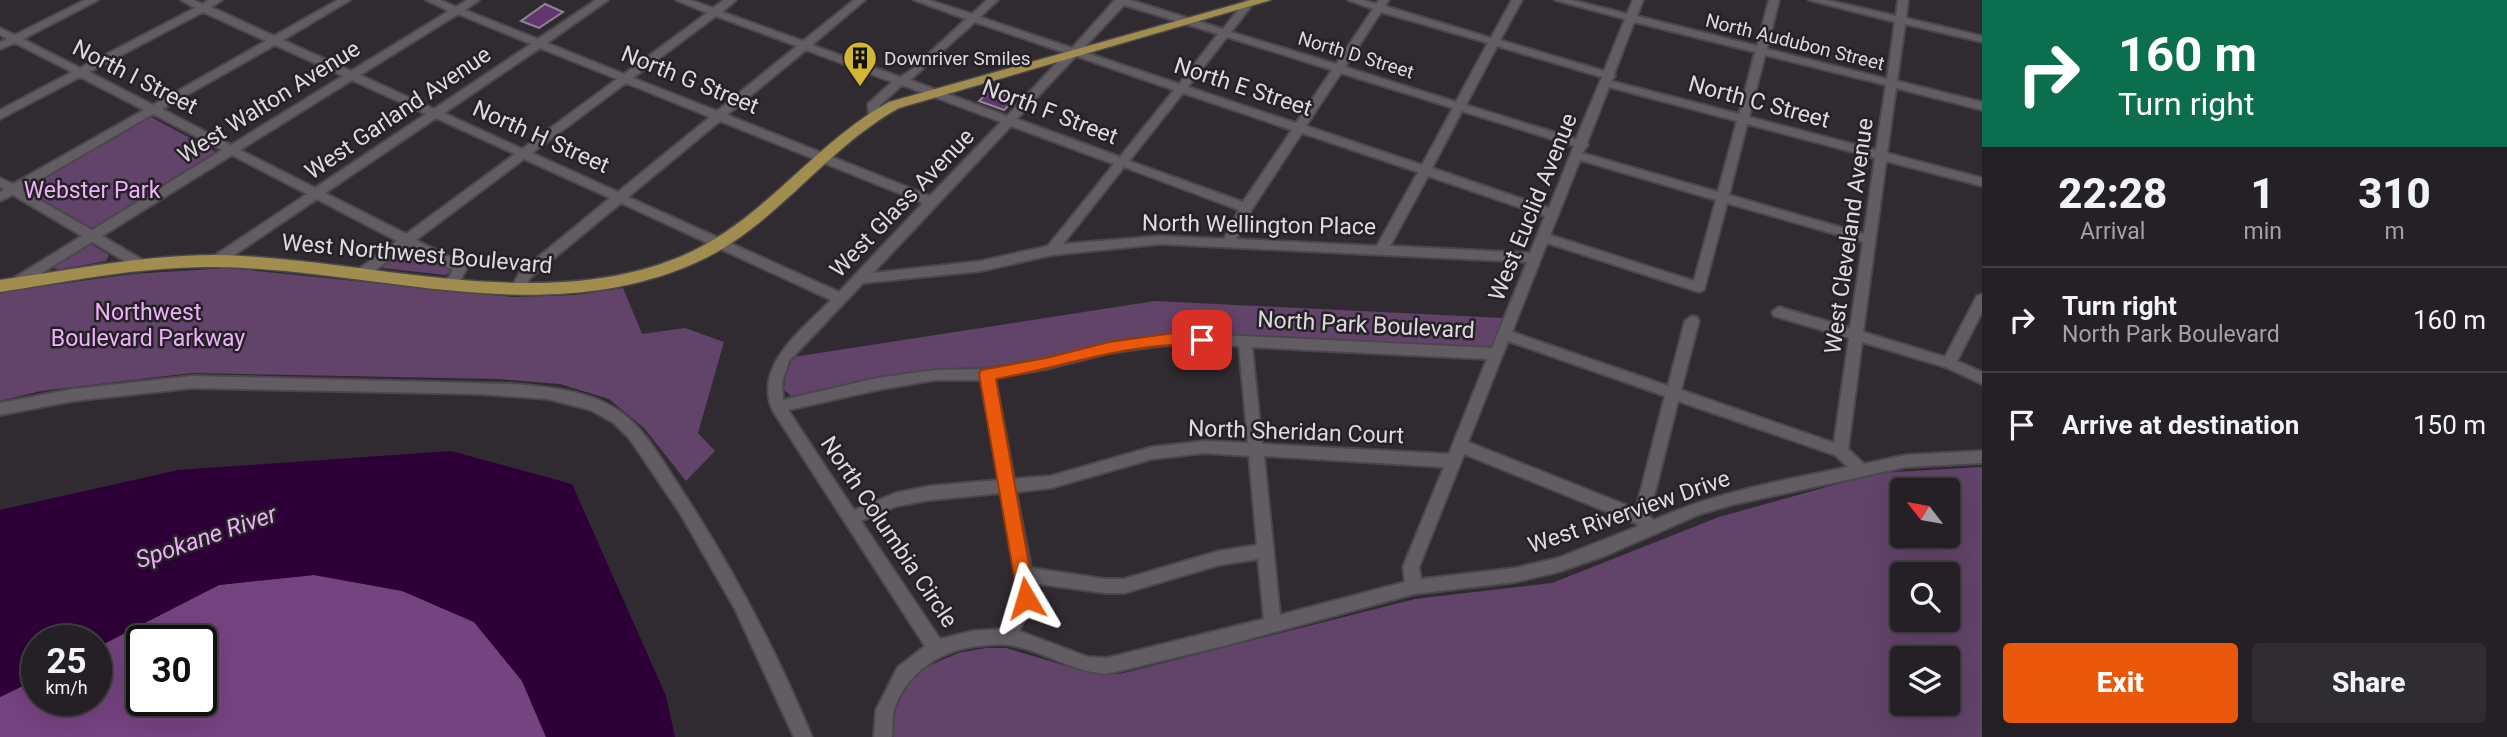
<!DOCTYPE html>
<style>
:root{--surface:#242025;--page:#302d32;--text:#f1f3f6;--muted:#a3a3a7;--line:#413e42;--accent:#ea580c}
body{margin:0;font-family:Roboto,sans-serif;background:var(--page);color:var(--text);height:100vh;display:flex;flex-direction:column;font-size:26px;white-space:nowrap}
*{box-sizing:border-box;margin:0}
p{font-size:23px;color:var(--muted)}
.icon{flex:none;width:38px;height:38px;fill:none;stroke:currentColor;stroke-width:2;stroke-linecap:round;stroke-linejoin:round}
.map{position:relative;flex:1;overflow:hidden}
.drawer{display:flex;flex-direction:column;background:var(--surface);width:525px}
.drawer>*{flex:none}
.top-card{background:#0b6e4f;color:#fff;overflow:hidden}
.needle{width:46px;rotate:301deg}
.tools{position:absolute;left:1890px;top:478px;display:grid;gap:14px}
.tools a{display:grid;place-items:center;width:70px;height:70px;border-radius:7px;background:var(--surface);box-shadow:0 7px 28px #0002,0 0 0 2px var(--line);font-size:35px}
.speed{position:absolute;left:21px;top:625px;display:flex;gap:14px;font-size:35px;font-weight:700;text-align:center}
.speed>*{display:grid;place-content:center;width:91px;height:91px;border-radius:50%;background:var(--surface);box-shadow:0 7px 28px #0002,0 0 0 2px var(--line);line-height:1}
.speed small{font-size:18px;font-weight:400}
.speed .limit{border:4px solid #111;border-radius:10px;background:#fff;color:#111}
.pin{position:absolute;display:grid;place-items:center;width:60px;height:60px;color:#fff;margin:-30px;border-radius:14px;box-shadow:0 4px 10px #0006}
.me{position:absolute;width:77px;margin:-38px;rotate:353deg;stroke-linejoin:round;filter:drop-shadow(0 0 5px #0008)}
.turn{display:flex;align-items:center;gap:24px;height:147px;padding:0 21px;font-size:32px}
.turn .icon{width:91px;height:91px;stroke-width:2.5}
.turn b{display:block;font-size:49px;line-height:60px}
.eta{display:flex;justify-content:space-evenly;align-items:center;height:119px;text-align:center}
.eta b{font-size:42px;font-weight:800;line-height:49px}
.action{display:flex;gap:14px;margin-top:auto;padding:14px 21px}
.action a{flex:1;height:80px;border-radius:7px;background:var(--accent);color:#fff;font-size:28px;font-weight:800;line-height:80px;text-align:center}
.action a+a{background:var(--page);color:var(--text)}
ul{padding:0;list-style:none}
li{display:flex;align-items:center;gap:21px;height:105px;padding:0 21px;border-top:2px solid var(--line)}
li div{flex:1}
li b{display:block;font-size:26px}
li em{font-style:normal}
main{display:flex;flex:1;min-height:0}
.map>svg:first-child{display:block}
.green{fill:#624369;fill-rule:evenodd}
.forest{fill:#764381;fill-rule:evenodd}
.water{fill:#2e0038}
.building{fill:#663470;stroke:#8d888f;stroke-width:2}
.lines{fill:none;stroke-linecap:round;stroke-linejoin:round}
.minor-casing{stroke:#4b474c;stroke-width:4}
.major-casing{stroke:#4b474c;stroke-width:3}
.minor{fill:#625c63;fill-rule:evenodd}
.major{fill:#a18d4d;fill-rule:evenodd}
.route{fill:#ea580c;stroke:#983908;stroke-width:2}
.labels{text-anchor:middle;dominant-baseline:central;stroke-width:5;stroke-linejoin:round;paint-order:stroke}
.far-street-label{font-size:19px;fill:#dedbdf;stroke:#262127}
.far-poi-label{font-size:19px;fill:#dedbdf;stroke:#262127;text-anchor:start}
.street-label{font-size:23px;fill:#dedbdf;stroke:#262127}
.park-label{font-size:23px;fill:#edb3f9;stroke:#262127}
.water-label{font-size:24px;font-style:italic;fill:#eab0f5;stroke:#262127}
</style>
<main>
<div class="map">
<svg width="1982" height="737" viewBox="0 0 1982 737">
<rect width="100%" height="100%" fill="#302b31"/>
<g class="green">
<path d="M149,116L218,153L95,229H88L24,191Z"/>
<path d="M89,243L109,255L106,261L58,270L54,268L53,265Z"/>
<path d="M406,247L449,269L450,272L446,275L383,268L382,263Z"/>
<path d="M228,268L512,297L576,295L623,288L642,334L685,328L724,342L698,433L715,451L686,481L644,428L609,399L560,384L499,379L191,373L41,391L0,401V292L132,274Z"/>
<path d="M1155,301L1503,318L1492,346L1487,349L1180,334L1135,338L1016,365L800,398L792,397L784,390L785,378L793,357Z"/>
<path d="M1982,467V737H891L896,697L915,672L958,653L986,648H1006L1094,674H1120L1415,599L1552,583L1719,517L1877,473ZM1902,490H1948V536H1902ZM1902,574H1948V620H1902ZM1902,658H1948V704H1902Z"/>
</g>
<path class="forest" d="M314,575L403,591L474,622L522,681L546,737H0V697L37,679V700H96V648L219,585ZM142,640H201V700H142Z"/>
<path class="water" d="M451,451L572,484L666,696L675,737H546L522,681L474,622L402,591L314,575L219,585L96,648V640H37V679L0,697V510L178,470Z"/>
<g class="building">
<path d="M545,4L563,12L539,28L521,21Z"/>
<path d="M990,90L1015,99L1004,110L979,101Z"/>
</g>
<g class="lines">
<g class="minor-casing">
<g id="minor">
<path d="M85,0H98L23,39L80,68L195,8L181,0H194L202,4L209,0H222L211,7L274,36L338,0H350L283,40L351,71L449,11L426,0H440L456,7L467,0H479L465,10L538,39L596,0H608L547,43L624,74L707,13L676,0H690L713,8L724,0H736L722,12L803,41L854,0H865L812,45L900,77L910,71L966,19L914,0H929L972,14L987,0H998L980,17L1072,48L1115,0H1130L1223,29L1246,0H1256L1231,32L1336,64L1373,9L1348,0H1364L1376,4L1379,0H1389L1385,6L1491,38L1512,0H1522L1500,40L1604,71L1625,19L1555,0H1572L1627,14L1633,0H1643L1637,16L1757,46L1769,0H1779L1767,49L1887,79L1895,22L1809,0H1827L1896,16L1898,0H1908L1906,18L1982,36V42L1905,24L1897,81L1982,102V110L1896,88L1887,153L1982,178V186L1886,161L1863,332L1945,357L1977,296L1982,294V312L1957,361L1982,372V384L1945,367L1862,342L1848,449L1864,464L1906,455L1982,451V463L1906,467L1735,504L1700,514L1607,555L1558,572L1515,582L1414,594L1223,646L1107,674C1073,672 1044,651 1010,645C1000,643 988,645 978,646C940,650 906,673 894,710C892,718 893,729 892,737H874L876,710L898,667L925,646L773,411C752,366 804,328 831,300L621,203L530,278L523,291H513L511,288L520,272L610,198L524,159L416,240L466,265L467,268L457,286L452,288L445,283L453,270L408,246L366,277H356L354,274L356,271L397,241L317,199L221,264H211L210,261L211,258L307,194L232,155L102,236L148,263L149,266L148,269H138L92,242L19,287H9L7,284L9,281L82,236L13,195L0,201V192L4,190L0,187V178L13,184L144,110L80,77L0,119V110L72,72L15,43L0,49V42L7,39L0,35V28L15,35ZM1124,5L1218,34L1179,84L1081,51ZM203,12L266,41L153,105L89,72ZM1381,12L1488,43L1456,102L1345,67ZM458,14L531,44L434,109L360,75ZM716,16L797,46L717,111L633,78ZM975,22L1066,53L1007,116L910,80ZM1634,22L1755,52L1739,114L1611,81L1615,76L1614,74ZM1227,37L1332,70L1296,123L1188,87ZM275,45L343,76L231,145L162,109ZM1497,46L1602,77L1576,139L1466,105ZM540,48L617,79L522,149L444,113ZM806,50L892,82L868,104L869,118H877L880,105L902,85L1001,122L930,196L727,115ZM1765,55L1886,85L1876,150L1749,117ZM1076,56L1174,90L1120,157L1017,119ZM1341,73L1453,108L1422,165L1306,126ZM352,80L426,114L315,188L240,150ZM626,83L710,117L618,192L532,153ZM1609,87L1737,121L1718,192L1582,153L1588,145L1587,143ZM1183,93L1292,130L1243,202L1129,161ZM1462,111L1574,146L1549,208L1432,168ZM153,114L222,150L92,230L22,190ZM436,118L515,154L406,234L325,193ZM720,121L923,203L839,292L628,197ZM1747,124L1875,158L1864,234L1729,195ZM1011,126L1114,164L1048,246L981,261L873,273ZM1302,133L1418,172L1377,246L1236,239L1252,209ZM1580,160L1716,200L1694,281L1550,235ZM1124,167L1239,210L1224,239L1161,236L1063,244ZM1428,176L1545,216L1530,253L1390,246ZM1727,203L1863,242L1850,328L1779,307L1772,312L1774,316L1849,338L1834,443L1681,390L1699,321L1697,317L1692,316L1685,321L1668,386L1512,332L1547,243L1699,292L1704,290ZM1161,244L1527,262L1492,348L1181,333L1109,343L1046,359L987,369L935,370L877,378L783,400L782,382L789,361L863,283L981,271L1052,255ZM1508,341L1665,396L1636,509L1468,442ZM1181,343L1239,346L1248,443L1205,441L1152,447L1051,476L1014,479L995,378L1046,369L1109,353ZM1252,347L1487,359L1449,454L1262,444ZM935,380H981L999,480L930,486L896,493L854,510L788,410L877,390ZM1678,401L1835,455L1848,467C1780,481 1717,492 1654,520L1649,516ZM1205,453L1249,456L1257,545L1219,551L1124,579H1105L1031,568L1016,492L1051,488L1152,459ZM1464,454L1635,523L1639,526L1558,558L1515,568L1421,579L1419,567ZM1264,456L1444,467L1403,567L1405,582L1280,615ZM1001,493C1007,525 1022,572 1014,604C1012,613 1006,621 1001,629L973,631L940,639L861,521L897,506L930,500ZM1258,559L1264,619L1107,658L1088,657L1019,631L1030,607L1033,583L1105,593H1124L1219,565Z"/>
<path d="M192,376L513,384C548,387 586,390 616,409C643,426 660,457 677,483C730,563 775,648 812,737H794L735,609L680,513L629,438L614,423L591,410L548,399L481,394L192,388L73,401L0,415V403L73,389Z"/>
</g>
</g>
<g class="major-casing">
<path id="major" d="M1251,0H1271L899,108C821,151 773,232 688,266C537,329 372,269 216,267C143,266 71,281 0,292V280C71,270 143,255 215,255C362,257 536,315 677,258C762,224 811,145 889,102Z"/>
</g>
<use href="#minor" class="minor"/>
<use href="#major" class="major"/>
</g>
<path class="route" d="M1181,332L1202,334L1210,340L1202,345C1133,341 1063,367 996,379L1035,598L1033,605L1026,607L1019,605L979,374L981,370L1046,358L1109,342Z"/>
<defs>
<g id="building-pin" transform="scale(1.75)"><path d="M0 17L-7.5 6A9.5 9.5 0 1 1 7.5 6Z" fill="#d5b534" stroke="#262127"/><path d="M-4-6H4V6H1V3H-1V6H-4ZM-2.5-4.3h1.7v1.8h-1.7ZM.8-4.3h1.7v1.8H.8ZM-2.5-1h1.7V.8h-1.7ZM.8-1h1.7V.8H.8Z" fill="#111"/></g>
</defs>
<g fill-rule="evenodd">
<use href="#building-pin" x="860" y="58"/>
</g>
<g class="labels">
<g class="far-street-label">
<text transform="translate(1795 42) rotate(14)">North Audubon Street</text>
<text transform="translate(1356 55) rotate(17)">North D Street</text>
</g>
<g class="far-poi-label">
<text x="884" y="58">Downriver Smiles</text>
</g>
<g class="street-label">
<text transform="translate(135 77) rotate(27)">North I Street</text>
<text transform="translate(690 80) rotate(22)">North G Street</text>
<text transform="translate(1243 87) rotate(18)">North E Street</text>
<text transform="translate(269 102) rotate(-32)">West Walton Avenue</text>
<text transform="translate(1759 102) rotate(15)">North C Street</text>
<text transform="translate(1050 112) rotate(21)">North F Street</text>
<text transform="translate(398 113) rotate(-34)">West Garland Avenue</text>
<text transform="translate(541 137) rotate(24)">North H Street</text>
<text transform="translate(902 203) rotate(-46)">West Glass Avenue</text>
<text transform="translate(1533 207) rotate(-68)">West Euclid Avenue</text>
<text transform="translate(1259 225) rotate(1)">North Wellington Place</text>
<text transform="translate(1849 236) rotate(-82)">West Cleveland Avenue</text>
<text transform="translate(417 254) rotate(5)">West Northwest Boulevard</text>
<text transform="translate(1366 325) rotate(3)">North Park Boulevard</text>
<text transform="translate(1296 432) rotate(2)">North Sheridan Court</text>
<text transform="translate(1629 512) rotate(-19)">West Riverview Drive</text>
<text transform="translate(889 532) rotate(56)">North Columbia Circle</text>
</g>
<g class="park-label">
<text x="92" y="190">Webster Park</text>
<text x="148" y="312">Northwest<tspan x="148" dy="26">Boulevard Parkway</tspan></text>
</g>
<g class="water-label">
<text transform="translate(206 537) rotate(-19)">Spokane River</text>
</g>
</g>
</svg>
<div class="tools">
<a><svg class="needle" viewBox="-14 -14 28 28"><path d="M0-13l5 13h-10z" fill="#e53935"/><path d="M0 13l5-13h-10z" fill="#a3a3a7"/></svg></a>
<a><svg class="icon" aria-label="search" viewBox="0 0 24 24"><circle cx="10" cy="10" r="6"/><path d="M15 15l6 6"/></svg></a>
<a><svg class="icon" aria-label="layers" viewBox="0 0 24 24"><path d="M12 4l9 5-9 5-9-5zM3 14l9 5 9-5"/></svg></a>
</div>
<div class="speed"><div>25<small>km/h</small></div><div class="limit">30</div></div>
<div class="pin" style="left:1202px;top:340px;background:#d93025"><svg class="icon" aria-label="arrive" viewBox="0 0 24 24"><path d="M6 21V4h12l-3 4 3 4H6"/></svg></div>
<svg class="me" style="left:1026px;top:598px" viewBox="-20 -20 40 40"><path d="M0-17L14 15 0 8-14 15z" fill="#ea580c" stroke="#fff" stroke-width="4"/></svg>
</div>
<section class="drawer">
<div class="top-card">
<div class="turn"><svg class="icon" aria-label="right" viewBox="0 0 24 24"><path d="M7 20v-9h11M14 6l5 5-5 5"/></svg><div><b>160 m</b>Turn right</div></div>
</div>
<div class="eta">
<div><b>22:28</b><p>Arrival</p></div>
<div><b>1</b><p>min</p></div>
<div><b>310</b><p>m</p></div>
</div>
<ul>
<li><svg class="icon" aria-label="right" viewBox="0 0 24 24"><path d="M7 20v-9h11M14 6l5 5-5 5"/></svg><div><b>Turn right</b><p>North Park Boulevard</p></div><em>160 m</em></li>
<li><svg class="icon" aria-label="arrive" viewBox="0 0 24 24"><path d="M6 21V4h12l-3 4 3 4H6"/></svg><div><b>Arrive at destination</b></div><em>150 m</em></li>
</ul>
<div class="action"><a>Exit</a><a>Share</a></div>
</section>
</main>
